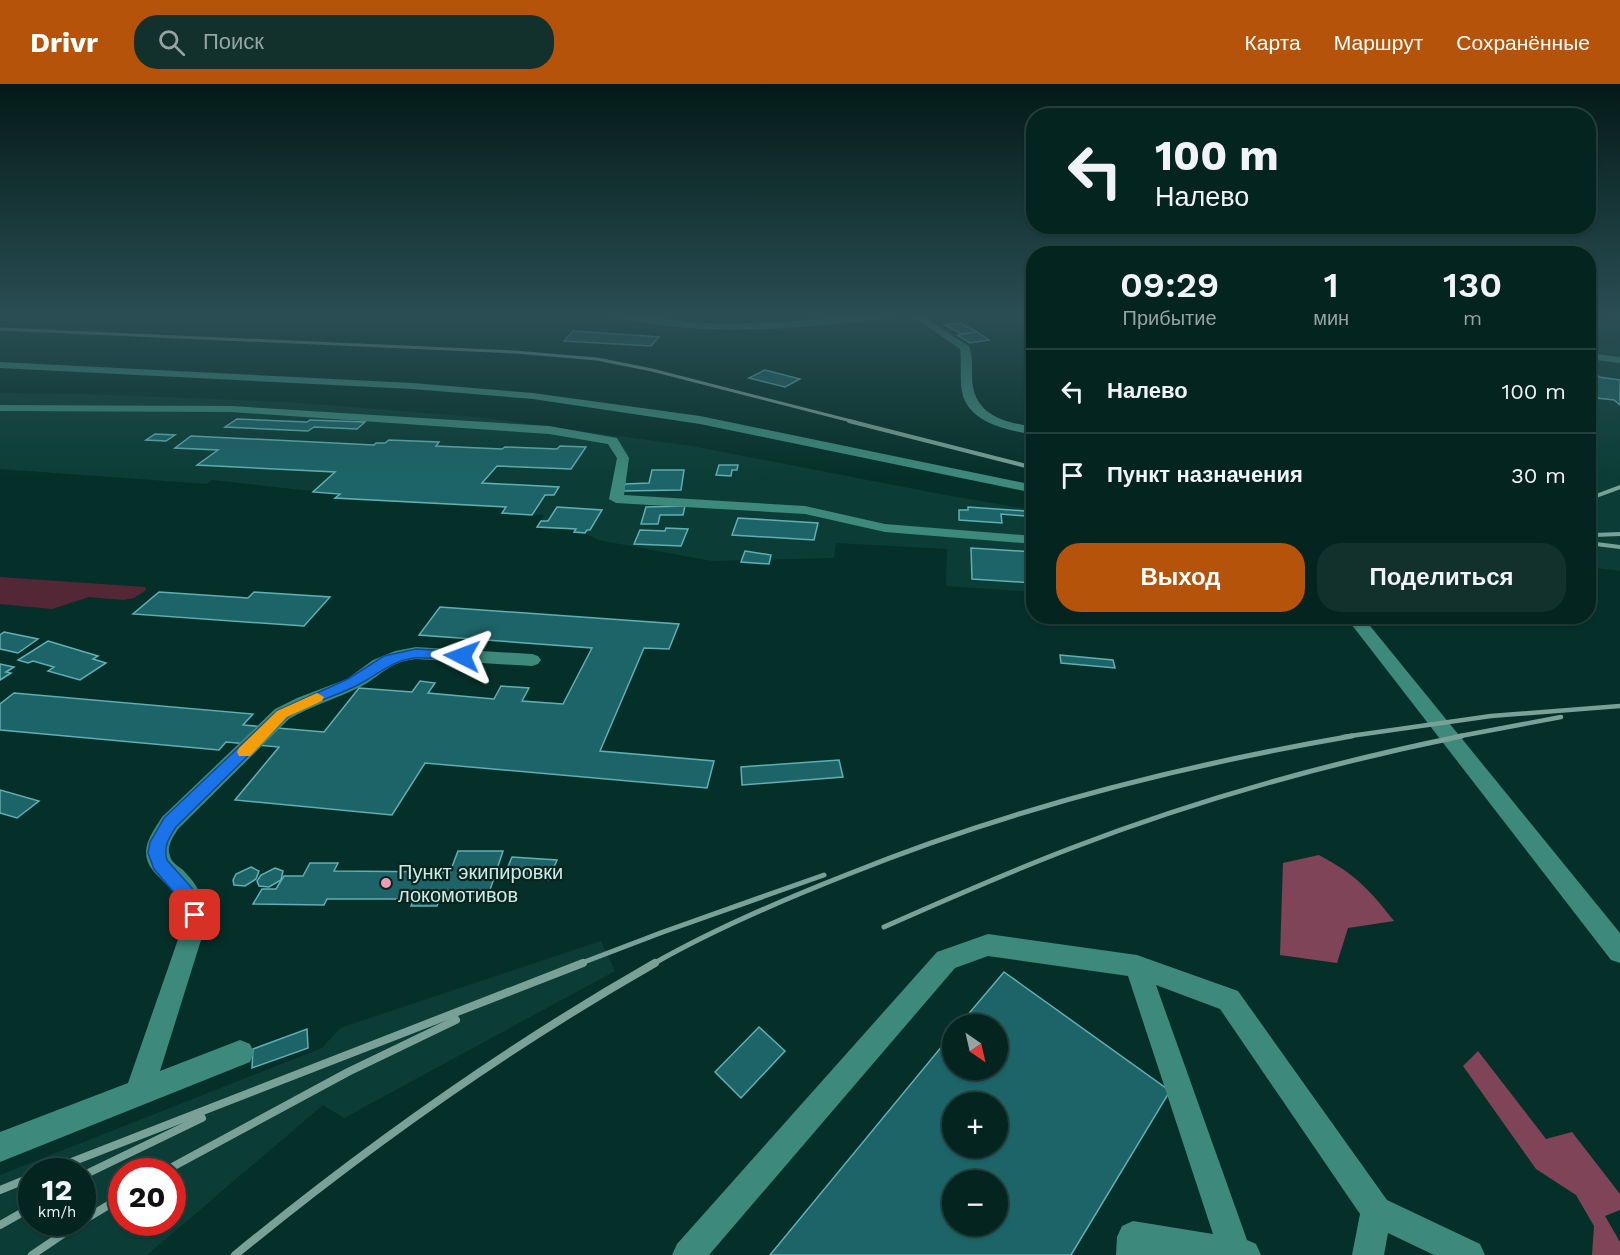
<!DOCTYPE html>
<html lang="ru">
<meta charset="utf-8">
<style>
:root{--surface:#04241f;--page:#12302c;--text:#f1f3f6;--muted:#97a4a4;--line:#25413d;--accent:#b45309}
body{margin:0;font-family:"Work Sans",sans-serif;background:var(--page);color:var(--text);height:100vh;display:flex;flex-direction:column;font-size:22px;white-space:nowrap}
*{box-sizing:border-box;margin:0}
p{font-size:20px;color:var(--muted)}
.icon{flex:none;width:33px;height:33px;fill:none;stroke:currentColor;stroke-width:2;stroke-linecap:round;stroke-linejoin:round}
.map{position:relative;flex:1;overflow:hidden}
.panel{position:absolute;left:1026px;top:162px;width:570px;height:378px;display:flex;flex-direction:column;background:var(--surface);border-radius:24px;box-shadow:0 2px 4px #0004,0 0 0 2px var(--line)}
.panel>*{flex:none}
.hud{position:absolute;left:1026px;top:24px;width:570px;height:126px;border-radius:24px;box-shadow:0 2px 4px #0004,0 0 0 2px var(--line);background:#04241f;color:var(--text);overflow:hidden}
.needle{width:39px;rotate:146deg}
.tools{position:absolute;left:942px;top:930px;display:grid;gap:12px}
.tools a{display:grid;place-items:center;width:66px;height:66px;border-radius:50%;background:var(--surface);box-shadow:0 2px 4px #0004,0 0 0 2px var(--line);font-size:30px}
.speed{position:absolute;left:18px;top:1074px;display:flex;gap:12px;font-size:30px;font-weight:700;text-align:center}
.speed>*{display:grid;place-content:center;width:78px;height:78px;border-radius:50%;background:var(--surface);box-shadow:0 2px 4px #0004,0 0 0 2px var(--line);line-height:1}
.speed small{font-size:15px;font-weight:400}
.speed .limit{border:9px solid #d22;background:#fff;color:#111}
.pin{position:absolute;display:grid;place-items:center;width:51px;height:51px;color:#fff;margin:-26px;border-radius:12px;box-shadow:0 3px 9px #0006}
.me{position:absolute;width:66px;margin:-33px;rotate:273deg;stroke-linejoin:round;filter:drop-shadow(0 0 4px #0008)}
.turn{display:flex;align-items:center;gap:21px;height:126px;padding:0 30px;font-size:27px}
.turn .icon{width:78px;height:78px;stroke-width:2.5}
.turn b{display:block;font-size:42px;line-height:51px}
.eta{display:flex;justify-content:space-evenly;align-items:center;height:102px;text-align:center}
.eta b{font-size:36px;font-weight:600;line-height:42px}
.button{display:flex;gap:12px;margin-top:auto;padding:12px 30px}
.button a{flex:1;height:69px;border-radius:24px;background:var(--accent);color:#fff;font-size:24px;font-weight:600;line-height:69px;text-align:center}
.button a+a{background:var(--page);color:var(--text)}
ul{padding:0;list-style:none}
li{display:flex;align-items:center;gap:18px;height:84px;padding:0 30px;border-top:2px solid var(--line)}
li div{flex:1}
li b{display:block;font-size:22px}
li em{font-style:normal}
header{display:flex;align-items:center;gap:36px;box-sizing:border-box;height:84px;padding:0 30px;background:var(--accent);color:#fff}
header strong{font-size:28px}
nav{display:flex;gap:33px;margin-inline-start:auto;font-size:21px}
.search{width:420px;height:54px;background:var(--page);display:flex;align-items:center;gap:15px;box-sizing:border-box;padding:0 21px;border-radius:24px;color:var(--muted);font-size:22px}
.map>svg:first-child{display:block}
.built{fill:#0b3d36;fill-rule:evenodd}
.green{fill:#542737}
.forest{fill:#804458}
.lines{fill:none;stroke-linecap:round;stroke-linejoin:round}
.canal{fill:#001c2e;fill-rule:evenodd}
.building{fill:#1c6467;stroke:#60afb3;stroke-width:1.5;fill-rule:evenodd}
.minor{fill:#3d897b;fill-rule:evenodd}
.rail-far4{stroke:#7aa198;stroke-width:3}
.rail-far3{stroke:#7aa198;stroke-width:4}
.rail-far2{stroke:#7aa198;stroke-width:4.5}
.rail-far1{stroke:#7aa198;stroke-width:5}
.rail{stroke:#7aa198;stroke-width:8}
.route{fill:#1a73e8;stroke:#114b97;stroke-width:1.5}
.slow{fill:#f59e0b}
.poi-dot{fill:#f09ab5;stroke:#0c241f;stroke-width:2}
.labels{text-anchor:middle;dominant-baseline:central;stroke-width:4.5;stroke-linejoin:round;paint-order:stroke}
.near-poi-label{font-size:20px;fill:#c9ede4;stroke:#0c241f;text-anchor:start}
</style>
<header>
<strong>Drivr</strong>
<div class="search"><svg class="icon" aria-label="search" viewBox="0 0 24 24"><circle cx="10" cy="10" r="6"/><path d="M15 15l6 6"/></svg>Поиск</div>
<nav><a>Карта</a><a>Маршрут</a><a>Сохранённые</a></nav>
</header>
<div class="map">
<svg width="1620" height="1171" viewBox="0 0 1620 1171">
<rect width="100%" height="100%" fill="#053029"/>
<g class="built">
<path d="M1588,230H1620V487L1589,483Z"/>
<path d="M0,309L85,310L288,318L477,333L692,362L940,410L1033,426V508L946,502L947,465L836,459L834,474L712,477L598,456L585,449L574,448L576,445L537,443L544,431L502,429L505,423L335,414L339,410L212,396L207,400L0,385Z"/>
<path d="M601,857L615,887L344,1034L323,1021L147,1171H0V1091L322,964L340,944ZM32,1088H82V1138H32ZM122,1088H172V1138H122Z"/>
</g>
<path class="green" d="M0,493L145,503L146,506L134,514L123,516L89,513L52,525L0,520Z"/>
<g class="forest">
<path d="M1319,771C1356,791 1368,804 1394,837L1348,844L1337,879L1280,871L1283,779Z"/>
<path d="M1478,967L1546,1055L1572,1048L1620,1110V1126L1605,1132L1620,1158V1171H1592L1594,1142L1576,1111L1536,1085L1463,982Z"/>
</g>
<g class="lines">
<path class="canal" d="M1588,389L1595,390L1598,394L1595,398L1588,399Z"/>
</g>
<g class="building">
<path d="M960,239L977,248L962,250L945,241Z"/>
<path d="M573,247L659,253L651,262L564,257Z"/>
<path d="M977,248L989,256L970,259L957,251Z"/>
<path d="M1588,280L1599,293L1620,296V321L1614,316L1588,313Z"/>
<path d="M765,286L800,295L785,303L749,294Z"/>
<path d="M237,335L307,338L310,336L365,338L357,345L314,343L308,347L225,343Z"/>
<path d="M155,350L175,351L166,357L146,356Z"/>
<path d="M191,352L374,361L376,359H385L389,356L439,358L436,362L502,365L505,363L557,365L560,362L586,363L571,385L497,382L482,399L559,403L554,411H545L532,431L502,429L506,423L335,414L340,410L313,408L335,388L197,381L218,366L175,364Z"/>
<path d="M719,381H738L737,386H732L731,392L716,391Z"/>
<path d="M652,386H684L681,406L623,407L625,400L649,399Z"/>
<path d="M685,422L683,431H660L658,440H641L646,423Z"/>
<path d="M557,423L602,426L590,446H587L585,449L574,448L576,445L537,443L541,437H548Z"/>
<path d="M968,423L1025,427V432L1001,430L1002,439L959,436V426H968Z"/>
<path d="M738,434L818,439L814,456L732,451Z"/>
<path d="M666,444L688,445L681,462L634,460L640,446L665,447Z"/>
<path d="M971,464L1034,468V499L972,495Z"/>
<path d="M745,467L771,471L769,480L741,478Z"/>
<path d="M159,508L248,514L254,508L330,513L304,542L133,530Z"/>
<path d="M440,523L679,540L669,565L644,564L600,667L714,677L707,704L425,679L392,731L235,716L279,663L226,658L219,666L0,646V620L14,609L253,630L243,641L324,648L359,604L412,608L420,597L435,599L428,609L494,615L501,602L529,604L522,617L563,620L592,564L419,551Z"/>
<path d="M4,548L38,555L18,569L0,565V551Z"/>
<path d="M48,557L98,572L93,575L106,579L80,596L48,587L54,583L33,577L28,579L18,576Z"/>
<path d="M1060,571L1113,576L1115,584L1061,579Z"/>
<path d="M0,580L14,583L6,588L11,589L0,596Z"/>
<path d="M839,676L843,693L742,701L741,683Z"/>
<path d="M0,706L39,717L17,734L0,729Z"/>
<path d="M458,767H503L487,815L440,814L437,822H411L414,815H327L324,821L253,820L262,805H276L284,792H303L310,779H338L334,787L450,788Z"/>
<path d="M512,773L557,776L549,796L504,792Z"/>
<path d="M251,783L259,787L256,795L245,802L234,801L233,796L236,790Z"/>
<path d="M275,784L283,787L281,796L269,803L259,802L257,797L261,791Z"/>
<path d="M1004,888L1170,1007L1071,1171H770L952,950V986H998V940H960ZM952,1018H998V1064H952ZM952,1096H998V1142H952Z"/>
<path d="M759,943L785,967L741,1014L715,988Z"/>
<path d="M307,945L308,964L252,984L253,965Z"/>
</g>
<g class="lines">
<g class="minor">
<path d="M0,230H11L2,233Z"/>
<path d="M604,230H625L689,238L724,240L798,237L878,230H902L897,233C832,241 766,248 700,245C670,243 639,237 609,233Z"/>
<path d="M909,230H919L969,262C973,272 972,284 972,295C974,331 1003,338 1034,343V351C1009,346 972,340 963,312C959,297 962,280 960,265Z"/>
<path d="M1588,269L1620,273V279L1588,275Z"/>
<path d="M0,278L412,299L533,309L700,332L1034,401V409L700,340L533,315L412,305L0,284Z"/>
<path d="M0,321L232,322L549,342L617,354L629,374L624,411L805,422L885,440L1034,452V460L885,448L805,430L616,419L609,415L617,374L608,360L549,350L232,328L0,327Z"/>
<path d="M1345,532H1362L1620,849V879L1611,876Z"/>
<path d="M416,563L532,570L538,572L541,576L538,580L532,582L416,575C387,578 381,593 358,604C335,615 311,622 289,635L178,745C173,753 166,763 170,772C171,778 178,782 183,786C197,800 207,817 207,837L160,987L240,956L250,960L254,969L250,978L0,1078V1048L128,999L182,844C187,798 145,797 146,767C147,754 156,743 162,733L275,625L297,614L347,595L373,576L395,567Z"/>
<path d="M988,850L1137,871L1238,907L1387,1116L1480,1160L1485,1171H1434L1388,1149L1384,1171H1352L1360,1130L1220,925L1156,901L1247,1156L1256,1160L1261,1171H1116L1117,1153L1122,1142L1133,1137L1213,1150L1128,892L988,872L955,884L709,1171H672L677,1160L937,868Z"/>
</g>
<path class="rail-far4" d="M0,245L515,268L597,275L652,286L855,338"/>
<g class="rail-far3">
<path d="M849,337L1034,384"/>
<path d="M1588,415L1620,403"/>
<path d="M1594,451L1620,450"/>
<path d="M1588,459L1620,463"/>
</g>
<g class="rail-far2">
<path d="M1343,653L1491,632L1620,622"/>
<path d="M1455,653L1561,633"/>
</g>
<g class="rail-far1">
<path d="M884,843C945,816 1006,789 1069,765C1196,716 1329,679 1462,652"/>
<path d="M579,880L663,848L824,791"/>
<path d="M653,880C714,845 780,817 846,791C1009,725 1178,682 1352,652"/>
</g>
<g class="rail">
<path d="M46,1088L583,879"/>
<path d="M163,1088L348,988L456,936"/>
<path d="M82,1092L202,1034"/>
<path d="M0,1106L32,1093"/>
<path d="M82,1137L122,1113"/>
<path d="M0,1141L32,1123"/>
<path d="M32,1171L81,1138"/>
<path d="M235,1171C368,1062 506,964 655,879"/>
</g>
</g>
<linearGradient id="sky" x2="0" y2="1"><stop stop-color="#031a17"/><stop offset="0.59" stop-color="#2a4e54"/><stop offset="1" stop-color="#2a4e54" stop-opacity="0"/></linearGradient>
<rect width="1620" height="393" fill="url(#sky)"/>
<path class="route" d="M416,565L462,568L469,572C460,581 428,572 414,574C390,577 377,592 356,602C333,613 308,620 287,633L176,743C169,754 163,763 167,776L199,812L204,831L202,837L195,839L189,837L184,820L154,785L148,769L150,758L164,734L277,627L348,595L384,572Z"/>
<path class="slow" d="M317,609L324,613L322,617L287,633L250,672H239L237,668L239,664L277,627Z"/>
<circle class="poi-dot" cx="386" cy="799" r="6"/>
<g class="labels">
<g class="near-poi-label">
<text x="398" y="788">Пункт экипировки<tspan x="398" dy="23">локомотивов</tspan></text>
</g>
</g>
</svg>
<div class="tools">
<a><svg class="needle" viewBox="-14 -14 28 28"><path d="M0-13l5 13h-10z" fill="#e53935"/><path d="M0 13l5-13h-10z" fill="#97a4a4"/></svg></a>
<a>+</a>
<a>−</a>
</div>
<div class="speed"><div>12<small>km/h</small></div><div class="limit">20</div></div>
<div class="pin" style="left:195px;top:831px;background:#d93025"><svg class="icon" aria-label="arrive" viewBox="0 0 24 24"><path d="M6 21V4h12l-3 4 3 4H6"/></svg></div>
<svg class="me" style="left:462px;top:572px" viewBox="-20 -20 40 40"><path d="M0-17L14 15 0 8-14 15z" fill="#1a73e8" stroke="#fff" stroke-width="4"/></svg>
<div class="hud">
<div class="turn"><svg class="icon" aria-label="left" viewBox="0 0 24 24"><path d="M17 20v-9H6M10 6l-5 5 5 5"/></svg><div><b>100 m</b>Налево</div></div>
</div>
<section class="panel">
<div class="eta">
<div><b>09:29</b><p>Прибытие</p></div>
<div><b>1</b><p>мин</p></div>
<div><b>130</b><p>m</p></div>
</div>
<ul>
<li><svg class="icon" aria-label="left" viewBox="0 0 24 24"><path d="M17 20v-9H6M10 6l-5 5 5 5"/></svg><div><b>Налево</b></div><em>100 m</em></li>
<li><svg class="icon" aria-label="arrive" viewBox="0 0 24 24"><path d="M6 21V4h12l-3 4 3 4H6"/></svg><div><b>Пункт назначения</b></div><em>30 m</em></li>
</ul>
<div class="button"><a>Выход</a><a>Поделиться</a></div>
</section>
</div>
